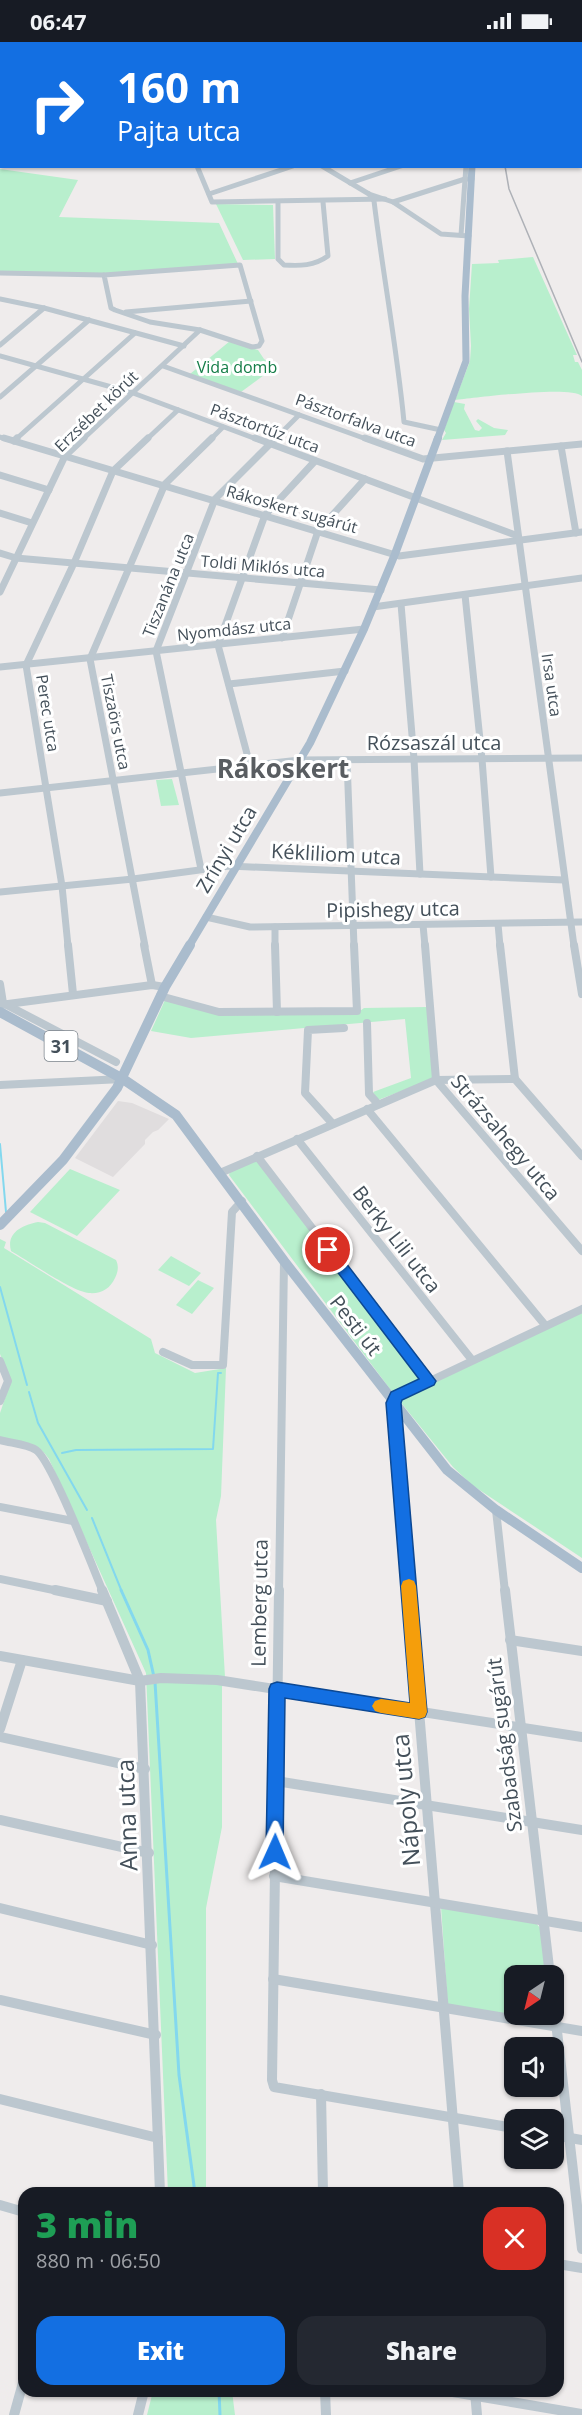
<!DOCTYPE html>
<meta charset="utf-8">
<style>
:root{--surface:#171b24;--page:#242831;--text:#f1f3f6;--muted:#9ea1a6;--accent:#136fe2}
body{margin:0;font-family:"Open Sans",sans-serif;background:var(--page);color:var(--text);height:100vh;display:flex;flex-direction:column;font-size:22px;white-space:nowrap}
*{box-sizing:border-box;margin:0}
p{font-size:20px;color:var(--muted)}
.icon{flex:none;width:33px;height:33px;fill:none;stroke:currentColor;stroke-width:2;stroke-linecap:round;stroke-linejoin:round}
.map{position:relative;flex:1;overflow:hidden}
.drawer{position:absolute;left:18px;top:2145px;width:546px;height:210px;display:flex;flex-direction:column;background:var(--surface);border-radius:18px;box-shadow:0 2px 4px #0004}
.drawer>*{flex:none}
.guide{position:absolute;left:0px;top:0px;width:582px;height:126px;box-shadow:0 2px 4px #0004;background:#136fe2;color:#fff;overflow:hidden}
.needle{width:39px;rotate:215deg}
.buttons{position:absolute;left:504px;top:1923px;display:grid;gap:12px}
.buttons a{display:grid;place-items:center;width:60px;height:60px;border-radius:12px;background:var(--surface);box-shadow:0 2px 4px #0004;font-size:30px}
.pin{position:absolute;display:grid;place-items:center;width:51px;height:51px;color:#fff;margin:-26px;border:3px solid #fff;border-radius:50%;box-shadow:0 2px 6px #0007}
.me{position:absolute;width:66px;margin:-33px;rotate:1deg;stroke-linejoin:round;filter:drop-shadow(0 0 4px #0008)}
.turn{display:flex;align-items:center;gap:21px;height:126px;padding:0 18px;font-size:27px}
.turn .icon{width:78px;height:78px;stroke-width:2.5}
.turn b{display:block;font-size:42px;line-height:51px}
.round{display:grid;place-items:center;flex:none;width:63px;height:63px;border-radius:18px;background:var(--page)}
.summary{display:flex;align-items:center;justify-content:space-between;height:102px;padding:0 18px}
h1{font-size:36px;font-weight:800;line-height:45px;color:#1e9e55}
.cta{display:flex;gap:12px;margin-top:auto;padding:12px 18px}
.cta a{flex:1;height:69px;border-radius:18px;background:var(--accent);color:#fff;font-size:24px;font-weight:800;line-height:69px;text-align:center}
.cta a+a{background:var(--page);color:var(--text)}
.status{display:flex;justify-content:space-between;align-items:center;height:42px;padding:0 30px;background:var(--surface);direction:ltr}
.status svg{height:16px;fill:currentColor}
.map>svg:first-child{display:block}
.education{fill:#e0ddde}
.green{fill:#b8efcd}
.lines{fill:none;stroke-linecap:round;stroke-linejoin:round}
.stream-far1{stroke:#83d8ee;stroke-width:2}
.stream{stroke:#83d8ee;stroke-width:3}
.minor-far3{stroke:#bcc7cf;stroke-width:5}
.minor-far2{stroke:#bcc7cf;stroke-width:7}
.minor-far1{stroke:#bcc7cf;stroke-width:8}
.minor{stroke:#bcc7cf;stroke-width:10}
.major-far2{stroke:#aabccd;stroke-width:7}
.major-far1{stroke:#aabccd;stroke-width:8}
.major{stroke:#aabccd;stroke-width:10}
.rail{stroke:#aeb1b7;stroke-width:1.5}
.route{fill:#136fe2;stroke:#0c4893;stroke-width:1.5}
.slow{fill:#f59e0b}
.labels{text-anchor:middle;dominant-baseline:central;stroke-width:6;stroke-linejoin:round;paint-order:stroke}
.far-park-label{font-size:16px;fill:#137d47;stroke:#fff}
.far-street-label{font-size:16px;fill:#44505a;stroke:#fff}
.shield{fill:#fff;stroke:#7c848c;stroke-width:1.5}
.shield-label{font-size:18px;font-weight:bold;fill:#44505a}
.street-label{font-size:20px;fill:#44505a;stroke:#fff}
.near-street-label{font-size:24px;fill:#44505a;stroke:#fff}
.district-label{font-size:26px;font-weight:bold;fill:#595d61;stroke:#fff}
</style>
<div class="status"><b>06:47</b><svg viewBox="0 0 49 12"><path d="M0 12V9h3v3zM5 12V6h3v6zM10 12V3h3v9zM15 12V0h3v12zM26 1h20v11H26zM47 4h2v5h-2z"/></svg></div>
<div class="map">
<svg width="582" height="2373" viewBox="0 0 582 2373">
<rect width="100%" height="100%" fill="#efecec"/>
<path class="education" d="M118,1059L132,1061L169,1077L158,1088L153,1090L145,1098V1102L113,1135L75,1116Z"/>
<g class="green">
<path d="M0,127L78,138L59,175L219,181L238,222L107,232L0,231Z"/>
<path d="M216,162L273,163L275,217L243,218Z"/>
<path d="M533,215L577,313H573L575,320H578L582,328V354C570,343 476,356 455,358L470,319L471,304L469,267L472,222L499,221L498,218Z"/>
<path d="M230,299L258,308L264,317L275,325L241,350L190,332Z"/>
<path d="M454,360L465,362L464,367L475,388L479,389L482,386L476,379L478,377L494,386L508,388L505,393L442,398L446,391L444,388Z"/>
<path d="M172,737L179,763L161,764L156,738Z"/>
<path d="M165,958L217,972L357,971L364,966L427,965L433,1037L378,1058L373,1050L411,1036L405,977L191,996L151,989Z"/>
<path d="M257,1114L429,1339L582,1267V1516L472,1443L453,1425L390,1347L229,1133L231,1126Z"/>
<path d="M70,1127L120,1148L77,1194L30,1170Z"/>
<path d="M38,1180L45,1181L116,1218C119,1224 118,1230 115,1236C110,1247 101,1252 89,1251C73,1250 27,1218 11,1209C6,1191 22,1183 38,1180Z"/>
<path d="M0,1197L6,1200L4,1206L151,1297L155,1311L195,1331L226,1326L221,1454L216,1478L225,1635L222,1645V1785L206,1866V2151H168L146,1631L49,1417C38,1400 19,1399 0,1396V1371L11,1339L0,1312Z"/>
<path d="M171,1214L201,1231L189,1244L158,1228Z"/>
<path d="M198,1238L214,1246L192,1272L176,1263Z"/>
<path d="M441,1865L535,1880L541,1887L546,1933L514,1934V1942H510L514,1975L448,1966Z"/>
<path d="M153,2349H232L235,2373H147Z"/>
</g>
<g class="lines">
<g class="stream-far1">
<path d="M0,1102L6,1170"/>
<path d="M0,1245L27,1343"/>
<path d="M29,1350L38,1381L87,1468"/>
<path d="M62,1411L76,1408L213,1407L218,1331H221"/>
<path d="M92,1476L122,1550"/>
</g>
<g class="stream">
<path d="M121,1548L148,1608L154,1635"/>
<path d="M155,1640L179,2033L195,2151"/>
<path d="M219,2349L220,2373"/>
</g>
<g class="minor-far3">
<path d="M277,0L279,2"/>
<path d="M344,0L346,2"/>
<path d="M411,0L413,2"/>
<path d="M256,2L261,0"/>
<path d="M197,124L212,160L385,157"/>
<path d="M322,124L369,152L393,160L441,192L469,194"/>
<path d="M350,141L401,124"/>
<path d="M209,152L293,124"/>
<path d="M369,152L374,159C383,233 397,306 404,380L441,388"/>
<path d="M278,160V217L284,223C300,224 314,224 328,214L323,160"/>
<path d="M393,160L465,137H472"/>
<path d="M461,193L466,124"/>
<path d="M240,223L262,299L259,304L252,305L200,288L150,280L115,268L111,266L104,233Z"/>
<path d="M0,231L104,233"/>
<path d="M0,257L44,266L184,304"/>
<path d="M126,270L251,259"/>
<path d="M0,303L44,266"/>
<path d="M0,314L133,351L259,398"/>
<path d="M163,324L369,398"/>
<path d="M0,355L89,278"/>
<path d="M0,395L9,398"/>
<path d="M15,398L135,291"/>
<path d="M82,398L200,288"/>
<path d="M146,398L178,368"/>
<path d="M210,398L223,385"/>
<path d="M274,398L299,373"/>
</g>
<g class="minor-far2">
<path d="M4,396L399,514L582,490"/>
<path d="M255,396L518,494"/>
<path d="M365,396L423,417L582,402"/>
<path d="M14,399L17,396"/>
<path d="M561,404L576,491"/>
<path d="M507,409L574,904"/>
<path d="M0,433L49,448"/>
<path d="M0,471L32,481"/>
<path d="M0,511L16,516L381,548"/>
<path d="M0,550L65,414L84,396"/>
<path d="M465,553L482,717L491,835"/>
<path d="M401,562L414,717L420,832"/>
<path d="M373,565L582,536"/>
<path d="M282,596L318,489L365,437"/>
<path d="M0,625L364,587"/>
<path d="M229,642L345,629"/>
<path d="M347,718L354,904"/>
<path d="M250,723L218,603L265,473L315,419"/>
<path d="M0,751L300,718L582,716"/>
<path d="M201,827L156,609L215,457L276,396"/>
<path d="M0,850L133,837L229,824L564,838"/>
<path d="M206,875L250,885L582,880"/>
<path d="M498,882L500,904"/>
<path d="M423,883L425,904"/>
<path d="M275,885V904"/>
<path d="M68,904L62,844L26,623L74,521L113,429L148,396"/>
<path d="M145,904L90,617L165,442L212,396"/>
</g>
<g class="minor-far1">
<path d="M68,903L73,952"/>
<path d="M144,903L152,943"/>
<path d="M275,903L277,970"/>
<path d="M425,903L436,1038L582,1209"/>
<path d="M500,903L515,1037L582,1114"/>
<path d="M574,903L582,952"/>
<path d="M0,942L3,961L116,1020"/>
<path d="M160,954L219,970L357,969L354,903"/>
<path d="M0,963L152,943L165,945"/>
<path d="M367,981L369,1052L378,1062"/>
<path d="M0,1043L122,1037"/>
<path d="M367,1067L545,1283"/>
<path d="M332,1081L305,1051L308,988L344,986"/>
<path d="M297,1097L472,1318"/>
<path d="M257,1114L429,1339"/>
<path d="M220,1131L436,1038L515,1037"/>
<path d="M163,1310L192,1323H223L232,1170L242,1159"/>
<path d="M0,1319L8,1339L0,1359"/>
<path d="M0,1398C10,1401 27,1402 36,1408C52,1419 93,1526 103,1550"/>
<path d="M0,1465L73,1479"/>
<path d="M496,1468L505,1550"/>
<path d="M0,1537L63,1550"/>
<path d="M279,1550L284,1219"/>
<path d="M410,1550L394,1361L396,1355L582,1267"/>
</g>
<g class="minor">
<path d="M55,1548L107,1559"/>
<path d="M102,1548L140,1639L160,2151"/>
<path d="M279,1548L272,2038L274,2045L514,2086"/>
<path d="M409,1548L459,2151"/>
<path d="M505,1548L550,1934"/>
<path d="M510,1598L582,1609"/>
<path d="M0,1614L140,1639L161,1636L217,1638L582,1695"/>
<path d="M0,1687L22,1618"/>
<path d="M0,1695L145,1727"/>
<path d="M276,1739L582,1788"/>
<path d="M0,1778L149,1811"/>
<path d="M274,1834L582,1885"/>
<path d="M0,1866L152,1903"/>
<path d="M273,1937L582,1989"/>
<path d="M0,1958L156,1993"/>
<path d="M554,1963L582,2207"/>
<path d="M321,2052L323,2151"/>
<path d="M0,2057L158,2096"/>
<path d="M554,2093L582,2098"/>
<path d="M0,2163L24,2170"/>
<path d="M558,2222L582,2226"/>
<path d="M325,2349L326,2373"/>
<path d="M447,2349L582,2372"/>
<path d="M475,2350L477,2373"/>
<path d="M14,2373L24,2337"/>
<path d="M138,2373L144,2349"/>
</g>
<path class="major-far2" d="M437,398L466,319L465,254L472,124"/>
<path class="major-far1" d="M189,904L310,701L364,587L395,512L438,396"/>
<g class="major">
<path d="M0,970L123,1037L176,1073L284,1219L447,1428L496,1468L582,1526"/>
<path d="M0,1183L63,1118L117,1046L165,945L190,903"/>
</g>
<path class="rail" d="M505,124L509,147L582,320"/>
</g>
<path class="route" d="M328,1202L333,1204L436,1339L434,1343L402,1358L401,1361L427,1670L425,1675L419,1677L285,1656L283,1810L281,1816L275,1819L269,1816L266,1810L269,1647L271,1642L277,1640L410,1661L386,1361L391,1350L419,1337L323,1211L321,1208L323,1204Z"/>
<path class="slow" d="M409,1537L414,1539L416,1544L427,1670L425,1675L419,1677L381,1671L375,1669L372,1664L375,1659L381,1657L410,1661L401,1544L403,1539Z"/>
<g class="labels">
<g class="far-park-label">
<text x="237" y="325">Vida domb</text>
</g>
<g class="far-street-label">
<text transform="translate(96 369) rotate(-44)">Erzsébet körút</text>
<text transform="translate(356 378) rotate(20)">Pásztorfalva utca</text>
<text transform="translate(265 386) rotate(20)">Pásztortűz utca</text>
<text transform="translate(292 467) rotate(16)">Rákoskert sugárút</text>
<text transform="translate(263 524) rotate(5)">Toldi Miklós utca</text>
<text transform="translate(168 543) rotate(-68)">Tiszanána utca</text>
<text transform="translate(234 587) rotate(-6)">Nyomdász utca</text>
<text transform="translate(552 643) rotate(82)">Irsa utca</text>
<text transform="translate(48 671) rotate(81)">Perec utca</text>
<text transform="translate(116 680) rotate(79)">Tiszaörs utca</text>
</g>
<rect class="shield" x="44.5" y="989" width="33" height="30" rx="4.5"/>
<g class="shield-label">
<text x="61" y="1004">31</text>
</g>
<g class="street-label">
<text x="434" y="700">Rózsaszál utca</text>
<text transform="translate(226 807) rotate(-59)">Zrínyi utca</text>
<text transform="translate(336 812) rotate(3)">Kékliliom utca</text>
<text transform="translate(393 867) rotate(-1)">Pipishegy utca</text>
<text transform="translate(506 1095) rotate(50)">Strázsahegy utca</text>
<text transform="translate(397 1197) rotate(52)">Berky Lili utca</text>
<text transform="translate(356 1283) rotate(52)">Pesti út</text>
<text transform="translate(259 1561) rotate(-89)">Lemberg utca</text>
<text transform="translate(504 1703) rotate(-97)">Szabadság sugárút</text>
</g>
<g class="near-street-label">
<text transform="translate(405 1758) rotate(-95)">Nápoly utca</text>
<text transform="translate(126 1773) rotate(-92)">Anna utca</text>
</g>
<g class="district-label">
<text x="283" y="726">Rákoskert</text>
</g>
</g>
</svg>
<div class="buttons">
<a><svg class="needle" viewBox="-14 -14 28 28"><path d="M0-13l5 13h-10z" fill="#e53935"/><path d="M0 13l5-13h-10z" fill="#9ea1a6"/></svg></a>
<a><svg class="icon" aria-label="sound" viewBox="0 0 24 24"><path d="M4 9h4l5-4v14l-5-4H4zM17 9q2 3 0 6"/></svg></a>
<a><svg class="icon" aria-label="layers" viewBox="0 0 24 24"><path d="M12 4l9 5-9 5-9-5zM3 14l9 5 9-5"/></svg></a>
</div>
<div class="pin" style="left:328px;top:1208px;background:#d93025"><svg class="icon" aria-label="arrive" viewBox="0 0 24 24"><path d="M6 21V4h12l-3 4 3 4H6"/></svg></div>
<svg class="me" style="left:275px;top:1810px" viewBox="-20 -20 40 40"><path d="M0-17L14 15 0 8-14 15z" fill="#136fe2" stroke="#fff" stroke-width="4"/></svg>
<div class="guide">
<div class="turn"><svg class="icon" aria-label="right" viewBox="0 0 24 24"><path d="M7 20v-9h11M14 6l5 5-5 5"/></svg><div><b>160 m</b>Pajta utca</div></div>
</div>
<section class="drawer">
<div class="summary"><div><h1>3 min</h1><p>880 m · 06:50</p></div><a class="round" style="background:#d93025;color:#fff"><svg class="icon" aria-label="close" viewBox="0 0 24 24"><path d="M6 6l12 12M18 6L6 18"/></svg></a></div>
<div class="cta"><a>Exit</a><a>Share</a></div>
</section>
</div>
